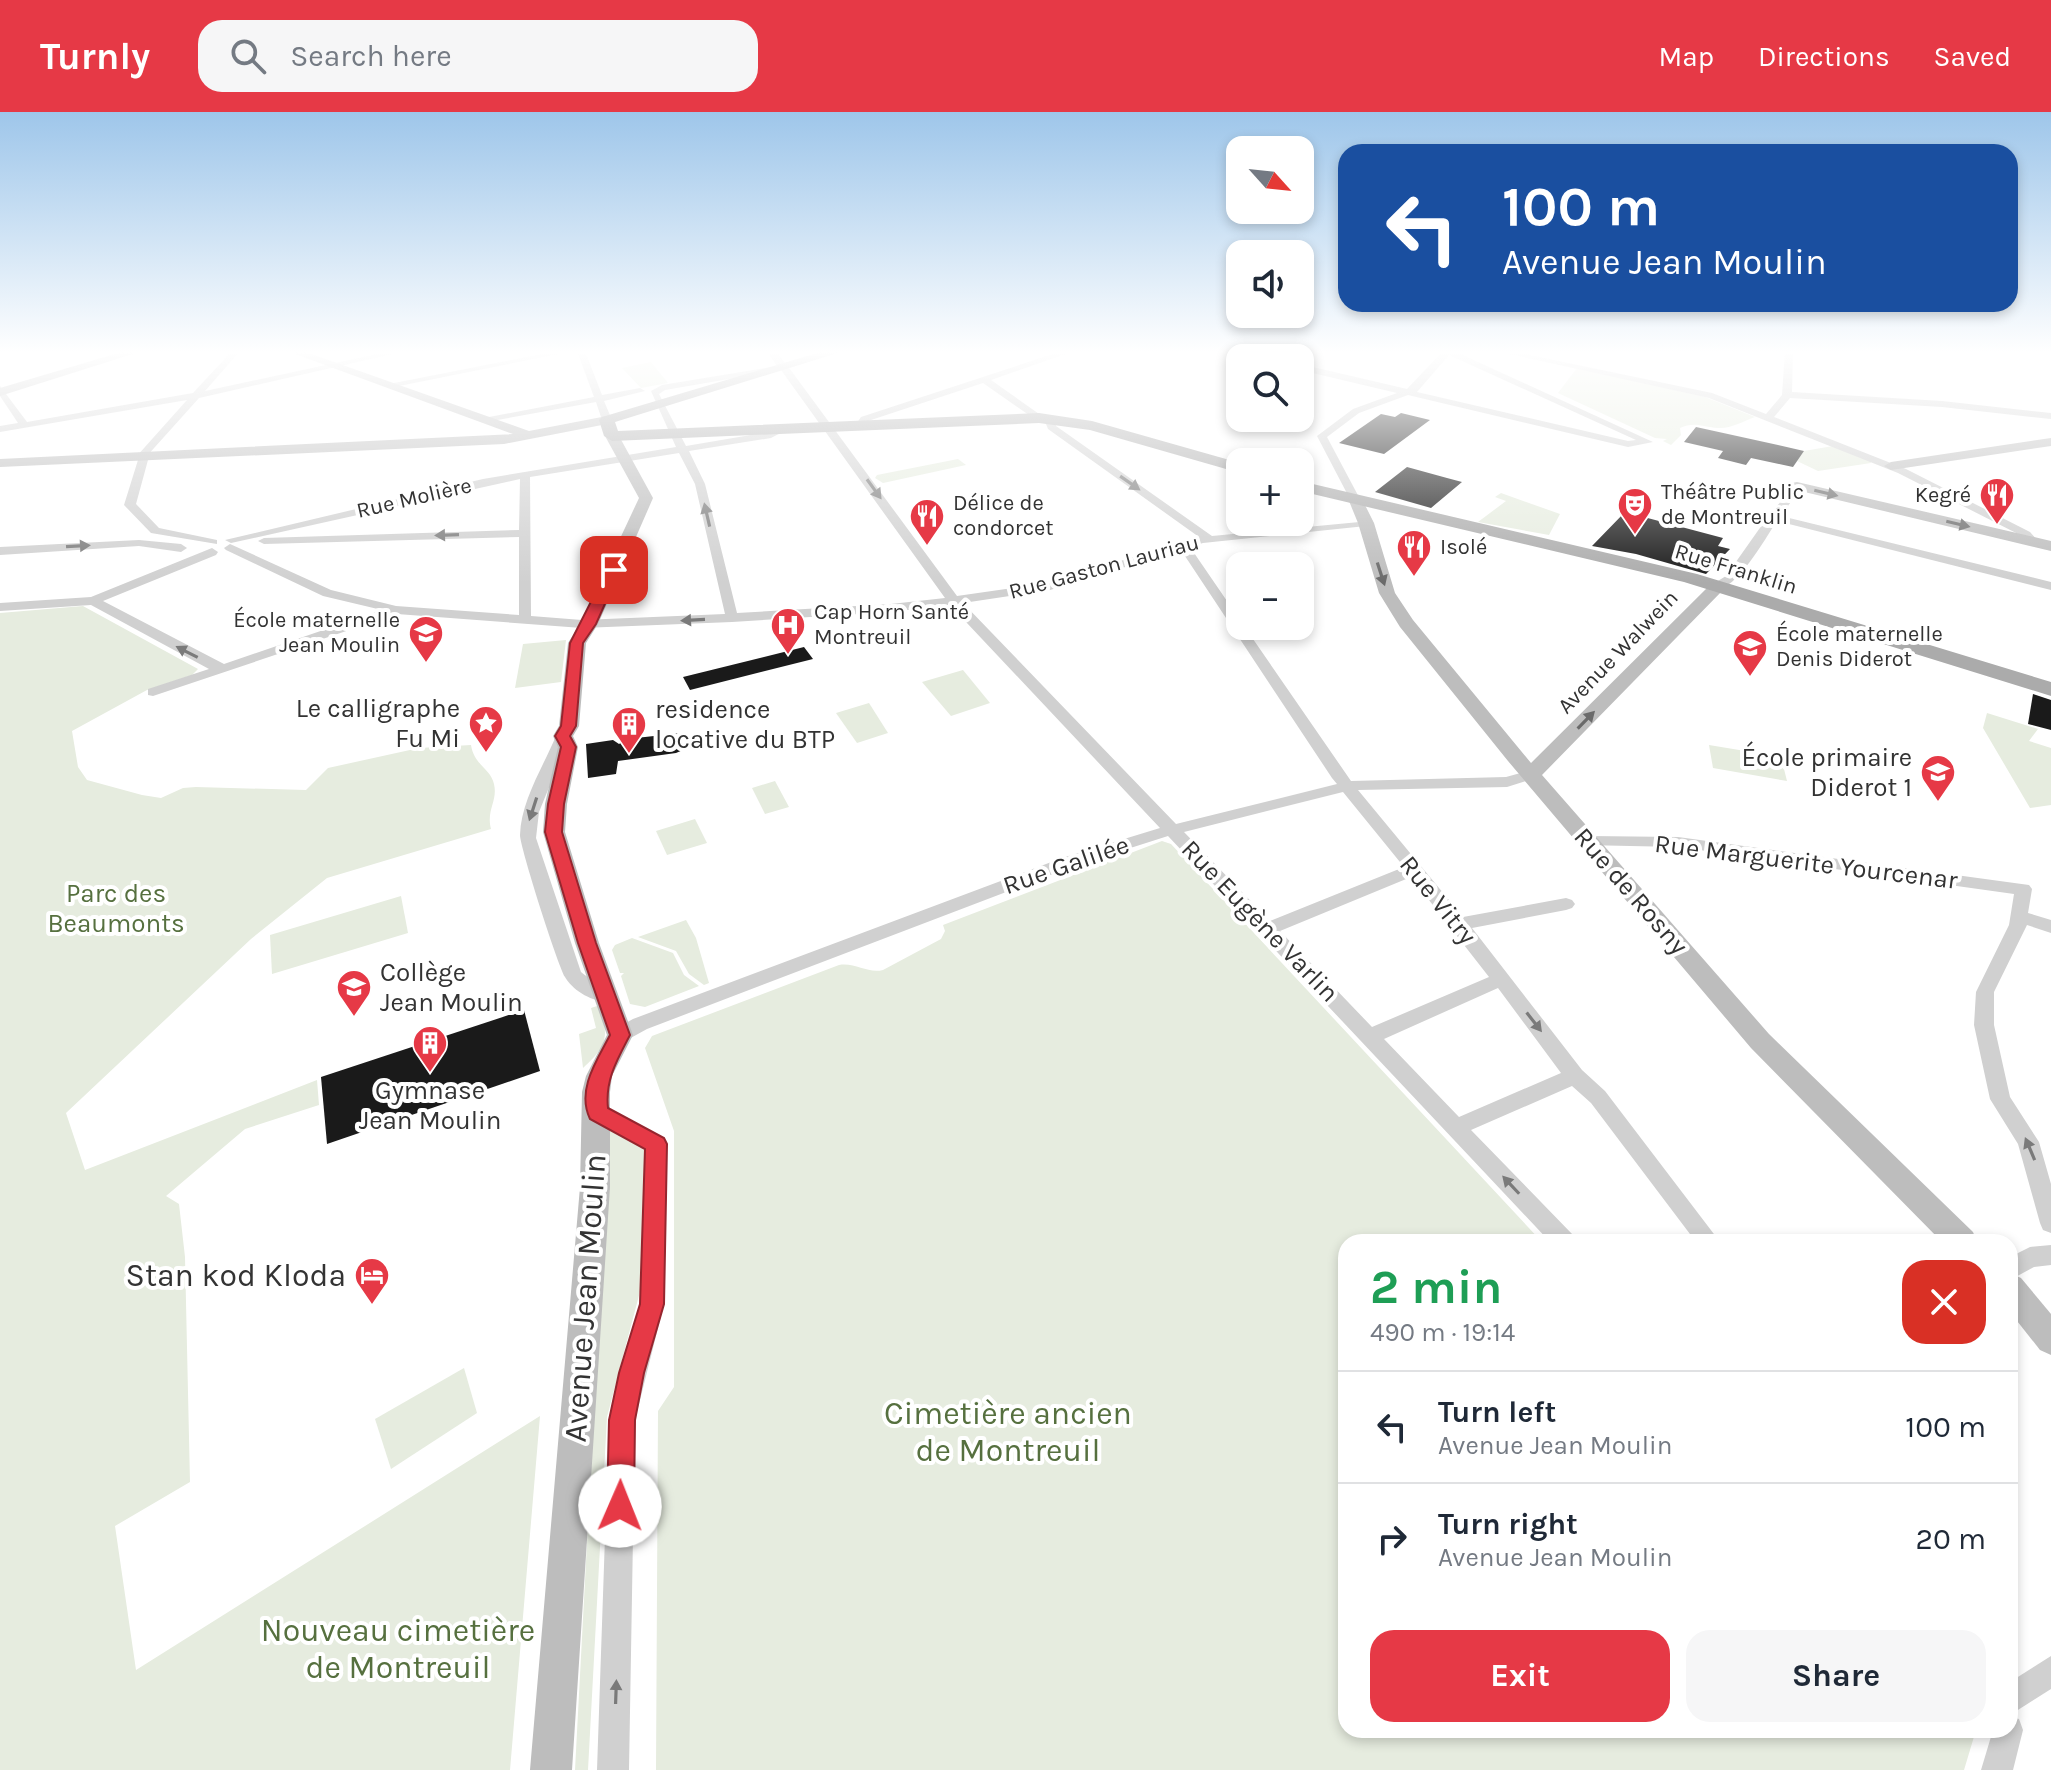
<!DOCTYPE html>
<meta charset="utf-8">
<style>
:root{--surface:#fff;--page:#f6f6f7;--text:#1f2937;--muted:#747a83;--line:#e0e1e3;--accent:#e63946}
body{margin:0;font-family:Karla,sans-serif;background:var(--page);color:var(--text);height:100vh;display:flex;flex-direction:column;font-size:30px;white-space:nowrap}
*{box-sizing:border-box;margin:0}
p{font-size:26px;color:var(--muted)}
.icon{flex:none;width:44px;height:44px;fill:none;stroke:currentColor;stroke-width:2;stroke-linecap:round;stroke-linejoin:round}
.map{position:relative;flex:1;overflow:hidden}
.side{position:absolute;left:1338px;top:1122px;width:680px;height:504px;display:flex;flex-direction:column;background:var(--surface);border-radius:24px;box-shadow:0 4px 12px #0003}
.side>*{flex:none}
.guide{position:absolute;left:1338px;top:32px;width:680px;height:168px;border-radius:24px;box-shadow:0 4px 12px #0003;background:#1a4fa0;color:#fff;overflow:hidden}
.needle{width:52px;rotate:117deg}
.buttons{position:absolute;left:1226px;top:24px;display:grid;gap:16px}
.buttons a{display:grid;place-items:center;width:88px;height:88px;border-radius:16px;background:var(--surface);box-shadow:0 4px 12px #0003;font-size:40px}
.pin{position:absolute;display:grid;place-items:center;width:68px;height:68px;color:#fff;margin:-34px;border-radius:16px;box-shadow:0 4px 12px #0006}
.me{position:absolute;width:88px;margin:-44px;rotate:1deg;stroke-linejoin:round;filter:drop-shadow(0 0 6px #0008)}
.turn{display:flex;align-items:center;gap:28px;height:168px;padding:0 32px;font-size:36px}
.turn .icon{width:104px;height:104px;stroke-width:2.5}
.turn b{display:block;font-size:56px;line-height:68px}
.round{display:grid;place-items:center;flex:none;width:84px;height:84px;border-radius:24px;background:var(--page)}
.summary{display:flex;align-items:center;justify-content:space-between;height:136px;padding:0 32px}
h1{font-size:48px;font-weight:700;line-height:60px;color:#1e9e55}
.button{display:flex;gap:16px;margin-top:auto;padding:16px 32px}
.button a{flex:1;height:92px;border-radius:24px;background:var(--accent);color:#fff;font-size:32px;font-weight:700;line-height:92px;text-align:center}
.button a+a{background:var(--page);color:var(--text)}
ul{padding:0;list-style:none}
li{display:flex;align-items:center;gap:24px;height:112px;padding:0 32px;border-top:2px solid var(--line)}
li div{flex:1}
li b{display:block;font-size:30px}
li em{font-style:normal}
header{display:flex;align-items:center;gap:48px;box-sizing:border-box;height:112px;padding:0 40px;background:var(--accent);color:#fff}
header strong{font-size:38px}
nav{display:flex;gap:44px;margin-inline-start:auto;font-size:28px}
.search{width:560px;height:72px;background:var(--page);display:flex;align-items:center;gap:20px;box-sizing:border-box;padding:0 28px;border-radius:24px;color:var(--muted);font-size:30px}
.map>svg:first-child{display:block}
.green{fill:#e6ecdf}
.building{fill:#1a1a1a}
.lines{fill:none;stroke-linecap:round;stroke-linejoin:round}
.street{fill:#d0d0d0;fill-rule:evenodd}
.secondary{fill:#bdbdbd;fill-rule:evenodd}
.primary{fill:#ababab;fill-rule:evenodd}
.oneway{fill:#7a7a7a}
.oneway2{fill:#6a6a6a}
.route{fill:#e63946;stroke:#96252e;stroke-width:2}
.labels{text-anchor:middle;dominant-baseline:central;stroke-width:8;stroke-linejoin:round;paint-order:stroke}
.far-poi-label{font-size:22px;fill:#333;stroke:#fff;text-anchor:start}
.far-street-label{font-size:22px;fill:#333;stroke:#fff}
.poi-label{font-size:26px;fill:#333;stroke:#fff;text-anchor:end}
.street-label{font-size:26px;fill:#333;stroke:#fff}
.park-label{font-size:26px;fill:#56703f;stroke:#fff}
.near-poi-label{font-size:32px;fill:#333;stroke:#fff;text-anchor:end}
.near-street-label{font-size:32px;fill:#333;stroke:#fff}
.near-park-label{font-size:32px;fill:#56703f;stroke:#fff}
</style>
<header>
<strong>Turnly</strong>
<div class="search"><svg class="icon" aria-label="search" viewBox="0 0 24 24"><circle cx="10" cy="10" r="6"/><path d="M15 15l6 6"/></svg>Search here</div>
<nav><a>Map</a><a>Directions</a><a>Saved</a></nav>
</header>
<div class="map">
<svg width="2051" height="1658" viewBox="0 0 2051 1658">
<rect width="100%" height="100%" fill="#fff"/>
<g class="green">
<path d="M651,250L668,271L641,276L622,256Z"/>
<path d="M1577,256L1705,285L1755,305C1744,309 1730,317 1718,316C1704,315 1694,309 1680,316L1681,323L1671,333L1663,329L1667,327L1655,326L1558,281Z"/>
<path d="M1833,334L1870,349L1871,351L1818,359L1797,349L1804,339Z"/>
<path d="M958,347L966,353L883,371L875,366L877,363Z"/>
<path d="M1501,381L1560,402L1549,423L1478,410L1506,389L1495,385Z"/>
<path d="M83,494L198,557L192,563L147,578L72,619L78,655L87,668L142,683L161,686L183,676L196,675L306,678L328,656L419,636L471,633C474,653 491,657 494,672C498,689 486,698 491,717L327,766L251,827L66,1001L85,1058L317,968L319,993L245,1017L166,1084L179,1092L185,1145L190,1370L115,1414L136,1558L540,1304L510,1658H0V501Z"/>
<path d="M566,528L561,570L515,576L523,532Z"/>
<path d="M963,558L990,591L951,604L922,570Z"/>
<path d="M869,591L888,621L857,631L836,601Z"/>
<path d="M1987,601L2038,617L2029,629L2051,636V693L2030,696L1983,616Z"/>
<path d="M1709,633L1781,645L1787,669L1713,656Z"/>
<path d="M775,669L789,695L765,702L752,676Z"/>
<path d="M695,707L707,731L667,743L656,719Z"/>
<path d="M1162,729L1171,732L1542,1130H1346V1618H1976L1964,1658H656L658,1299L674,1275V1019L645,936L652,924L839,853C855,850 868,862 883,858L941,827L945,819L943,813Z"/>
<path d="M401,784L408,821L272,862L270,823Z"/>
<path d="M686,808L696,826L709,871L704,873L689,862L676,839L638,825Z"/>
<path d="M632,826L673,841L684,863L699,874L645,895L630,892L621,864L624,861H620L612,838L615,833Z"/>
<path d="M600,893C608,924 609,933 583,956L579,922L596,916L591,896Z"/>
<path d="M609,1015L646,1031L642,1172L607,1305L588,1658H575Z"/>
<path d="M464,1256L477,1301L391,1357L375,1307Z"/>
</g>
<g class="building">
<path d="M1401,301L1430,308L1384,342L1339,331L1381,302L1395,305Z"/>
<path d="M1696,315L1778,333L1804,339L1793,355L1751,346L1746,353L1718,346L1723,339L1684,330Z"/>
<path d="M1407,355L1447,366L1462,370L1431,396L1375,380Z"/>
<path d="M1625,400L1723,426L1718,434L1730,437L1706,462L1636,442L1592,434Z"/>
<path d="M804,535L813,547L690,578L683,565Z"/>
<path d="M2033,582L2051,588V618L2028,612Z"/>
<path d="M681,621L690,628L683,638L676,641L618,649L616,662L588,666L586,632L613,628L619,632L627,627Z"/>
<path d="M524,898L540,959L327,1032L321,965Z"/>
</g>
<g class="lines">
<g class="street">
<path d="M232,239H240L205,279L391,239H406L199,286L146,345L148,348L136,392L159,416L217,428V432L151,421L124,393L138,348L136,345L187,288L0,320V314L18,311L0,284V274L27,310L193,281Z"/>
<path d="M557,239H573L389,276L384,273Z"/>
<path d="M577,239H585L602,283L640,276L645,279L604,289L612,308L607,311L602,308L596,290L486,310L484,308L489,305L594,285Z"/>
<path d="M767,239H775L787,253L957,484L1048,471L1199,425L1048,317L1044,307L1049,304L1054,307L1056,314L1212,424L1370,409V413L1366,414L1203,431L1190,435L1240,508V514H1244L1351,669L1506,665L1531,658L1536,660V666L1507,675L1358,678L1463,805L1566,786L1572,788L1575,792L1572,796L1566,798L1472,816L1582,958L1605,979L1720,1130H1696L1591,991L1572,974L1471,1018L1573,1123L1576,1130H1550L1168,724L1074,754L647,917L627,928H613L610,923L613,918L633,907L1062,746L1160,716L950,493L891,500L732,510L582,516L397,502L153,584L148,583V577L209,557L91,493L0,499V491L91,485L212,436L218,440L216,443L103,489L224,552L382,498L323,484L226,438L224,436L230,432L331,478L396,494L519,503V425L264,432L258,429L264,426L519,418L520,367L231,431L225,428L483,367L676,335L651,279L662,273L777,254ZM781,258L945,486L891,492L737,501L705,372L689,339L771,326L792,315L787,312L768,320L686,334L659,282L665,278ZM679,341L695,372L725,502L582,508L531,504L530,365ZM1181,438L1332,666L1337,672L1176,712L963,491L1050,478ZM1343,680L1404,755L1270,809L1184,720ZM1411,765L1489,865L1372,915L1280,819ZM1498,876L1561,961L1459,1005L1384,927Z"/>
<path d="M1062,239H1074L991,268L1042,304V308H1036L983,271L868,309L864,314L856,312L861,305Z"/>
<path d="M1229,239H1243L1267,246H1252Z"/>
<path d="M1443,239H1454L1653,330L1628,335L1408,283L1359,301L1327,325L1361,389L1352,391L1317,324L1353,297L1397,281L1300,258V252L1407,277ZM1449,243L1636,328L1628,329L1417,280Z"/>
<path d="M1496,239H1511L1712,281L1766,302L1782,283L1785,239H1793L1792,280L1942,289L2051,301V307L1942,295L1790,286L1774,305L1906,357L2030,420L2039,430L2029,432L2022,424L1898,361L1709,286Z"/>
<path d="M2043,239H2051V242L2044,241Z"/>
<path d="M1797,371L1802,374L1781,404L2051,470V478L1777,409C1764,428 1736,480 1713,478V472L1726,464L1769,403Z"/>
<path d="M139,428L181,432L187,436L181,440L139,434L0,443V435Z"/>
<path d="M563,620L570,624L539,700L536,726L581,860C590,868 610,876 614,883L612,888C596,893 573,879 565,865C557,851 520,735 520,723C521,689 543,655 556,624Z"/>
<path d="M1589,724L1678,725L2029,773L2032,777L2028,801L2051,808V821L2027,813L1994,880V913L2010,985L2039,1030L2051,1072V1121L2043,1118L2040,1111L2018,1032L1990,987L1974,913L1976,880L2009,813L2014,782L1678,735L1583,733L1581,729L1583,725Z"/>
<path d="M598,993L664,1026L667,1032L664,1192L635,1308L629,1658H597L609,1308L640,1192L645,1037L591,1007L588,1001L591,995Z"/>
<path d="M2051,1133V1153L2034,1155L2010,1168V1145L2030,1135Z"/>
<path d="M2051,1544V1577L2010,1603V1570Z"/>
<path d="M2010,1604L2019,1607L2023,1618L2013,1658H1981L1993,1618H2010Z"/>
</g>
<g class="secondary">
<path d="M125,239H142L0,284V276Z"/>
<path d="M287,239H303L529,319L607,304L613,308L607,312L504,332L0,355V347L513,322Z"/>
<path d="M612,320L619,324L653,386L598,512L586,531L579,614L573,624L578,635L567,692L565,720L599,831L633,923L612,964L610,980V1075L572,1658H530L580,1075L582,980L586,964L607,923L575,831L543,720L545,692L558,635L553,624L559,614L568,531L580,512L639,386L605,324Z"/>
<path d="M2051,326V334L1891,358L1884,354L1891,350Z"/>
<path d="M1797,370L2051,429V439L1792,377V371Z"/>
<path d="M1356,385L1363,389L1374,411L1395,481L1413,508L1531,651L1711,472H1723L1725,475L1723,478L1542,663L1769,922L1973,1120L1977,1130H1942L1751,936L1508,649L1400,515L1379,481L1358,411L1349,389Z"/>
<path d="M2010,1161L2021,1166L2051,1202V1243L2040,1238L2010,1200Z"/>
</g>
<g class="primary">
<path d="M824,239H844L615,310L618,319L1039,301L1092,309L1240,351V361L1090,318L1039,311L612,329L604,324L599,308L602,305Z"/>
<path d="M1300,369L1697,462L2051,570V584L1684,470L1300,379Z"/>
</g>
</g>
<defs><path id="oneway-solid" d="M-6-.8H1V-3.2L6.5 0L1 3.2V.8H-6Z" transform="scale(2)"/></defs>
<g class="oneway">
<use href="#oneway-solid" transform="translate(1130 371) rotate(35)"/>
<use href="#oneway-solid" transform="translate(874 377) rotate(54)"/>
<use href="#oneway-solid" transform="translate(707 403) rotate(-103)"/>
<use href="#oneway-solid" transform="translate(447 423) rotate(178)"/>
<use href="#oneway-solid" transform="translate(78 434) rotate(-3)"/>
<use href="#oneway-solid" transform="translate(693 508) rotate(177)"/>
<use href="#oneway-solid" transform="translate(187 540) rotate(-153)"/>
<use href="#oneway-solid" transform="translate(533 697) rotate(108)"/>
<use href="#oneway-solid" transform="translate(1534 910) rotate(52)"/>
<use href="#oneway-solid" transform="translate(2030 1037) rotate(-113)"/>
<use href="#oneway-solid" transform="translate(1511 1073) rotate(-133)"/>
<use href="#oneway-solid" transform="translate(616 1580) rotate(-88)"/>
</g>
<g class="oneway2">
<use href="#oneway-solid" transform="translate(1826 381) rotate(13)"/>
<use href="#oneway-solid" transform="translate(1958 412) rotate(13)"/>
<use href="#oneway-solid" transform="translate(1381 462) rotate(72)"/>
<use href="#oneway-solid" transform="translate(1586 608) rotate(-46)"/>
</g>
<linearGradient id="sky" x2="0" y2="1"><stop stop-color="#9ec6ea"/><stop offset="0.51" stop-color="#fff"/><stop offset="1" stop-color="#fff" stop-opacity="0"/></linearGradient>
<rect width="2051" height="471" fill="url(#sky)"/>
<path class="route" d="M614,454L620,458L596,512L583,531L576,614L570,624L576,635L564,692L562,720L596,831L630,923C617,948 605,968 608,996L664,1026L667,1032L664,1192L644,1261L635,1308L634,1394L630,1404L620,1408L611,1404L607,1394L609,1308L619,1261L640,1192L645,1037L590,1007C576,978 597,948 610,923L578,831L545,720L548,692L561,635L555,624L561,614L570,531L607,458Z"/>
<defs>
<g id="restaurant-pin" transform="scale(1.8)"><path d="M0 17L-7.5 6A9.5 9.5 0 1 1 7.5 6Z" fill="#e63946" stroke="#fff"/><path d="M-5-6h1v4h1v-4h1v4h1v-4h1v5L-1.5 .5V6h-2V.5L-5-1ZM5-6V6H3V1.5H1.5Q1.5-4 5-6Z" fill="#fff"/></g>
<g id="theatre-pin" transform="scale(1.8)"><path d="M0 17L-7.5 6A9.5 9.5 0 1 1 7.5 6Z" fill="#e63946" stroke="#fff"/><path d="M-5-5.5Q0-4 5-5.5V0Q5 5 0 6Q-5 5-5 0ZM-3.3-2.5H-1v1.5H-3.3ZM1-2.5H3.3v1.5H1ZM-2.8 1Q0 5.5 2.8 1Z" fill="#fff"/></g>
<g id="hospital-pin" transform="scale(1.8)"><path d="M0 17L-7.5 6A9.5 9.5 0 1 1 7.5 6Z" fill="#e63946" stroke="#fff"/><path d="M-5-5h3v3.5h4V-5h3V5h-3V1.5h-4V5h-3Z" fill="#fff"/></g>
<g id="school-pin" transform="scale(1.8)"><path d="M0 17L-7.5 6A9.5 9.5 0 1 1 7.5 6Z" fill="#e63946" stroke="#fff"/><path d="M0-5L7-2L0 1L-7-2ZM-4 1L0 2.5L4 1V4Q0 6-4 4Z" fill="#fff"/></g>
<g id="sight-pin" transform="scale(1.8)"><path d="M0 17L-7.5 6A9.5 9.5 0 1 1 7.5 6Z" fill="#e63946" stroke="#fff"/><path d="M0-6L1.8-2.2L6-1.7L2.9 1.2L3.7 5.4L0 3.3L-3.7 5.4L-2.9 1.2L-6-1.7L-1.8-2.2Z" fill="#fff"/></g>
<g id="building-pin" transform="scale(1.8)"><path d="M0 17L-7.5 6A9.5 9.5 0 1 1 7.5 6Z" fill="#e63946" stroke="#fff"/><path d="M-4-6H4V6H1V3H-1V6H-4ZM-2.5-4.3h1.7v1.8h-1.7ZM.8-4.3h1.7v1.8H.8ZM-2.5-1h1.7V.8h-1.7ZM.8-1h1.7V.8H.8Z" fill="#fff"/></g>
<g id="hotel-pin" transform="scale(1.8)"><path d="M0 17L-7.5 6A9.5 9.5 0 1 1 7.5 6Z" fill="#e63946" stroke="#fff"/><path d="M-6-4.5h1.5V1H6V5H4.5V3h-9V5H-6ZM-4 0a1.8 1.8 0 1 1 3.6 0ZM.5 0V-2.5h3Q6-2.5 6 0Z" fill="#fff"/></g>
</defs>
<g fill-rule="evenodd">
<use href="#restaurant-pin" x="1997" y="383"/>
<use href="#theatre-pin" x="1635" y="393"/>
<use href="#restaurant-pin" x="927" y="404"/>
<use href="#restaurant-pin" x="1414" y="435"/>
<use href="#hospital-pin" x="788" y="513"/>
<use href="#school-pin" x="426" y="521"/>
<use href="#school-pin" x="1750" y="535"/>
<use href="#sight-pin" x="486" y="611"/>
<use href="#building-pin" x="629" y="612"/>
<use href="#school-pin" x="1938" y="660"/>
<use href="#school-pin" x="354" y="875"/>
<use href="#building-pin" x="430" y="931"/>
<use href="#hotel-pin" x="372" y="1163"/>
</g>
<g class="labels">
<g class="far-poi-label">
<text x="1661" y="380">Théâtre Public<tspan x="1661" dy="25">de Montreuil</tspan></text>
<text x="1971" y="383" text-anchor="end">Kegré</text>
<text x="953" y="391">Délice de<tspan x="953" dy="25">condorcet</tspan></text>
<text x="1440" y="435">Isolé</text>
<text x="814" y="500">Cap Horn Santé<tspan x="814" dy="25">Montreuil</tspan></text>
<text x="400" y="508" text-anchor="end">École maternelle<tspan x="400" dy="25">Jean Moulin</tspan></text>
<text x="1776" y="522">École maternelle<tspan x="1776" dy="25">Denis Diderot</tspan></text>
</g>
<g class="far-street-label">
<text transform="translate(414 386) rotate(-13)">Rue Molière</text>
<text transform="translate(1104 455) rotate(-15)">Rue Gaston Lauriau</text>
<text transform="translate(1736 457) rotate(17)">Rue Franklin</text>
<text transform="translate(1618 540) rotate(-46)">Avenue Walwein</text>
</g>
<g class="poi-label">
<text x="460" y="596">Le calligraphe<tspan x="460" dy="30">Fu Mi</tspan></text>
<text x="655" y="597" text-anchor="start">residence<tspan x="655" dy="30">locative du BTP</tspan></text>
<text x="1912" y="645">École primaire<tspan x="1912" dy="30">Diderot 1</tspan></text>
<text x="380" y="860" text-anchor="start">Collège<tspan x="380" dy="30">Jean Moulin</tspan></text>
<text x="430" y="978" text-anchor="middle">Gymnase<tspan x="430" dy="30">Jean Moulin</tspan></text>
</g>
<g class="street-label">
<text transform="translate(1806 750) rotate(7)">Rue Marguerite Yourcenar</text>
<text transform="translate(1066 753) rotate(-19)">Rue Galilée</text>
<text transform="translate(1631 779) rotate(49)">Rue de Rosny</text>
<text transform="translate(1438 788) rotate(51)">Rue Vitry</text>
<text transform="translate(1260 809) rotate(46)">Rue Eugène Varlin</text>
</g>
<g class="park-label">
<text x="116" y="781">Parc des<tspan x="116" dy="30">Beaumonts</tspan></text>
</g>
<g class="near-poi-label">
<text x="346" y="1163">Stan kod Kloda</text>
</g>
<g class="near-street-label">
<text transform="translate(585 1186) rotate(-86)">Avenue Jean Moulin</text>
</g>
<g class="near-park-label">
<text x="1008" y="1301">Cimetière ancien<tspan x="1008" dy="37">de Montreuil</tspan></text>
<text x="398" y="1518">Nouveau cimetière<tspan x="398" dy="37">de Montreuil</tspan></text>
</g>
</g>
</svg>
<div class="buttons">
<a><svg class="needle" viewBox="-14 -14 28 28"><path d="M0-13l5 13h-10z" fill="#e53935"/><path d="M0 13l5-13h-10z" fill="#747a83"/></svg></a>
<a><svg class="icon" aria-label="sound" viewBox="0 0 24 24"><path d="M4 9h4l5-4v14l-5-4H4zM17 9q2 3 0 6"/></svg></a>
<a><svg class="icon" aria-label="search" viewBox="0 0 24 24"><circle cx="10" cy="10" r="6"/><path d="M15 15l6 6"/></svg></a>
<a>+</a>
<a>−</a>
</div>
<div class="pin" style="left:614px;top:458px;background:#d93025"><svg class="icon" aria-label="arrive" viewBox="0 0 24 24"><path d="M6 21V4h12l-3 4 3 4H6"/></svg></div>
<svg class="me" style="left:620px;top:1394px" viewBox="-20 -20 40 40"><circle r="19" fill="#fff"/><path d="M0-13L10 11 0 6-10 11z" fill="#e63946"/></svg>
<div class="guide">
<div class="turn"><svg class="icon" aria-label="left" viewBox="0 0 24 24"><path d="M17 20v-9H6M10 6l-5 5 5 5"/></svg><div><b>100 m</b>Avenue Jean Moulin</div></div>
</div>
<section class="side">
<div class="summary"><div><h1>2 min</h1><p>490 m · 19:14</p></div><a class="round" style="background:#d93025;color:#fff"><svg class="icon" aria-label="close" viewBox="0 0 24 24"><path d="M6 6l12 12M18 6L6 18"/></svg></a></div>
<ul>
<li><svg class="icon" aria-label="left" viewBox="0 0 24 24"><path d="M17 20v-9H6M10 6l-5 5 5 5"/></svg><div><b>Turn left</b><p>Avenue Jean Moulin</p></div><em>100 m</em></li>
<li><svg class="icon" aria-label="right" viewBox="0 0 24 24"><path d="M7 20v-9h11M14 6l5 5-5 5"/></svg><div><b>Turn right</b><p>Avenue Jean Moulin</p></div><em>20 m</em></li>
</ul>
<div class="button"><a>Exit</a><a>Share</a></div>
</section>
</div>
